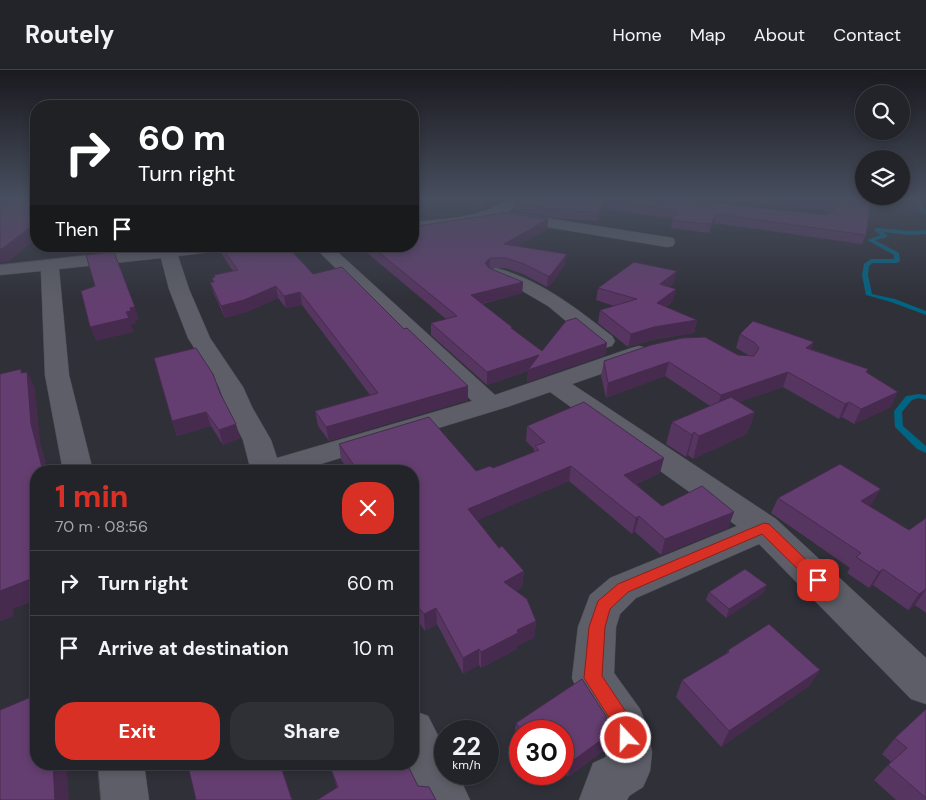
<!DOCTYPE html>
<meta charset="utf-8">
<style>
:root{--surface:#23242a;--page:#2f3036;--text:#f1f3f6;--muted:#a3a4a8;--line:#404147;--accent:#d93025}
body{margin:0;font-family:"DM Sans",sans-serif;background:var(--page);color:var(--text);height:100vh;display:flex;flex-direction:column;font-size:19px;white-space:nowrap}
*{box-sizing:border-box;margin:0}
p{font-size:16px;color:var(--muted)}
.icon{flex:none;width:28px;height:28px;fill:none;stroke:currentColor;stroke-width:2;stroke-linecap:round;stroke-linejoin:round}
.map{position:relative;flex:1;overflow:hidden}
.sheet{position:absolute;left:30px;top:395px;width:389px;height:305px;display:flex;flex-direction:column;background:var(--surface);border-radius:20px;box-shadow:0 2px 8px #0003,0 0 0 1px var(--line)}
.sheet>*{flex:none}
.guide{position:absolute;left:30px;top:30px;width:389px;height:152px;border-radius:20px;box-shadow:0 2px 8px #0003,0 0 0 1px var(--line);background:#202124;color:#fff;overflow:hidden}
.tools{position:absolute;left:855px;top:15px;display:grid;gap:10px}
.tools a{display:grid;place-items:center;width:55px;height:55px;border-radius:50%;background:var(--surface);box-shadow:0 2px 8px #0003,0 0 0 1px var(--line);font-size:25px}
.speed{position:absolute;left:434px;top:650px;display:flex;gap:10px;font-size:25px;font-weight:700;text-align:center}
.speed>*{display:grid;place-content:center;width:65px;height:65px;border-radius:50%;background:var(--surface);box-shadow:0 2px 8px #0003,0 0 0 1px var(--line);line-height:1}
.speed small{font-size:12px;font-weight:400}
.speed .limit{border:8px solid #d22;background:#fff;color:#111}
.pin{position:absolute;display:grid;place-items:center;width:42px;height:42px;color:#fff;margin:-21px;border-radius:10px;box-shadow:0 2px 8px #0006}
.me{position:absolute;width:55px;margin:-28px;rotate:339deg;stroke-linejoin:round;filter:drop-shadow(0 0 4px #0008)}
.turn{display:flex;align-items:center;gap:18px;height:105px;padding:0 25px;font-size:22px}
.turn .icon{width:65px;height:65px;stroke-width:2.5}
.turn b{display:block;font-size:35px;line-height:42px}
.then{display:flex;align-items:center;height:48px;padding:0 25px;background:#0003;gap:10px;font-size:19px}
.round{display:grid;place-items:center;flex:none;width:52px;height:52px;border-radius:20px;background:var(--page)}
.headline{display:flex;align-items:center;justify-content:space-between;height:85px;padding:0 25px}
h1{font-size:30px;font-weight:800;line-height:38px;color:var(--accent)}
.action{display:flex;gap:10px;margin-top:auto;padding:10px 25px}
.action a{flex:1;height:58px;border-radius:20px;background:var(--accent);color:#fff;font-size:20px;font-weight:800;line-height:58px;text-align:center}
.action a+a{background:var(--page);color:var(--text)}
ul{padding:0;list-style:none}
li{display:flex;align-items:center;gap:15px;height:65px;padding:0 25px;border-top:1px solid var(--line)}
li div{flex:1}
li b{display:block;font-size:19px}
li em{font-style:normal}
header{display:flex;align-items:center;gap:30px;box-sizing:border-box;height:70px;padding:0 25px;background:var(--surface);border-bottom:1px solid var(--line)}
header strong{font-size:24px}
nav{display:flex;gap:28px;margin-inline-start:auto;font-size:18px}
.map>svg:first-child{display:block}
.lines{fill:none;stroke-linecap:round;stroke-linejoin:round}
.stream{fill:#006483;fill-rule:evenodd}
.minor-casing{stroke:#4c4d54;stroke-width:1}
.minor{fill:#5d5e67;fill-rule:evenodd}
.wall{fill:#563560}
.shaded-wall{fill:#462b4e}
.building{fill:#643e70;stroke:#462b4e}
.route{fill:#d93025;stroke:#8d1f18}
</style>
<header>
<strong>Routely</strong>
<nav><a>Home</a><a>Map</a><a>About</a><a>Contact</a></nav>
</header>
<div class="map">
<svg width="926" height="730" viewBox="0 0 926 730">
<rect width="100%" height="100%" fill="#2f3038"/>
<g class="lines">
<g class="stream">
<path d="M921,128H926V129L920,131L923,139L926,141V144L919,141L915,130Z"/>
<path d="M877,158L910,161L926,160V164L910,165L883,162L887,165V167L875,170L899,183L900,191L897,193H872L869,196L868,205L872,224L895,229L926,241V245L891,232L866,225L862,205L864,194L871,189H894V185L867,170L881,165L874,160Z"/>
<path d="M919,324L926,325V330L919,328L912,330L902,342L903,356L926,376V383L917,379L895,357L894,342L895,340L906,326Z"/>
</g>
<g class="minor-casing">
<g id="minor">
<path d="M510,128H526L508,142L667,167L673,168L675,172L673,176L667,177L493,148L454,157L412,162V152C447,149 481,148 510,128Z"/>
<path d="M170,176H227L225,180L219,181L178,186L189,219L210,268L243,317L252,337L271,370L277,388L472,331L313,176H331L495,325L631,278L639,276L647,278L650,283L647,288L572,314L776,449L926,588V634L911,629L759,474L636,528L620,544L616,557L614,603L640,639L646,654L652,682L650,701L643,717L629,726L627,730H579L593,693L606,687L603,661L578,622L572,608L578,557L590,525L610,508L737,456L550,322L507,337L298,401H251L243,370L226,337L219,317L188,268L169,219L161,188L59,199L69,305L93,401H63L45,305L41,201L0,205V195Z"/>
<path d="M496,198C541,210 576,238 612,266L615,271L612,276L604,278L596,276L548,236L519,219L490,208L487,204L490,200Z"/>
<path d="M412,640L428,646L445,679V704H458L470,730H421L404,694H412Z"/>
<path d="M98,694H144L149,730H101Z"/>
</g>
</g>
<use href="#minor" class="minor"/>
</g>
<g class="wall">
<path d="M36,128V170H34L8,192Z"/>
<path d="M464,128H506L482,139Z"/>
<path d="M675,128L826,145L830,143L823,140L707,128H892L889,135L872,132L871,135H870L866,165L862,174L714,153L709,163L694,161L671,158L673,149L606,139L597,151L565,149L513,141V133Z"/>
<path d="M501,142L548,149L547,159L517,176L565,195L549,217H547L523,204L505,198H490V199L523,212L522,223L482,234L512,257V259L542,281L607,273L605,285L527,312L528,301L487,315L431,265V253L446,249L359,176H412L501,143Z"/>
<path d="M84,176H123L120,180L105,181L104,180L89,181L88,179H85Z"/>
<path d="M219,176H287L313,204L468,330L329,371L318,356L315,341L370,325L302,235L286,238L278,228L247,242L225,248L214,224L210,212H213L212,208L214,207V205L233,201L221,183Z"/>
<path d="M674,213L669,217L673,231L666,237L697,250L694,263L652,270L628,277L598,253L600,240L614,236L596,230L598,218Z"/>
<path d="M740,264L811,279L868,299L867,302L891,337L854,354L842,347L839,349L783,317L739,332L755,342L747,364L693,389L688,385L686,387L666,374L672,352L710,336L665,306L606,328L601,306L604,291L738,285H748L736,278Z"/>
<path d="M220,323L240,368L223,375L211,356L177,366L172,351Z"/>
<path d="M527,356L660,403L636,414L662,436L734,442L728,458L661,485L635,462L632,464L569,411L477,450L499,478L524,501L522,517L516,521L536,551L534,568L517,576V579L481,598L479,595L463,604L437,554L425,561L412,543V520H413L412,519V401H349L341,390L339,374L476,401L493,398L534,382V379L526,371Z"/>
<path d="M778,428L872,434L869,436L909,460L926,448V543L915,535L908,540L873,515L869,518L847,503L850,498L771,443Z"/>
<path d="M767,515L763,523L726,548L706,530L709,522Z"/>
<path d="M728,580L820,600L809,616L721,677L676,627L682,610L726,584Z"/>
<path d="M926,639V730H896L874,710L891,692L882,684L895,668Z"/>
<path d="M516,653L608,665L603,681L568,707L562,700V661H520V677L514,669Z"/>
<path d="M333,694H407L418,716L337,718L331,699L334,697Z"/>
<path d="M540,704H557L546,712Z"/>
</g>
<g class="shaded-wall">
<path d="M490,128H506L482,139V131Z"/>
<path d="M607,130L606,139L597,151L598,142Z"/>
<path d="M716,144L714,153L709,163L711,154Z"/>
<path d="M548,149L547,159L503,184L504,174Z"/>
<path d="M29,158L34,170L8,192L0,193V179Z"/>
<path d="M103,176H123L120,180L105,181Z"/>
<path d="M567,184L565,195L549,217H547L548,206Z"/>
<path d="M490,188V198L485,204V193Z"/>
<path d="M677,201L674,213L658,227L660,214Z"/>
<path d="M523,212L522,223L471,236V225Z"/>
<path d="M276,216L278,228L247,242L225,248L221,236Z"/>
<path d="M676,219L673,231L654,246L657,233Z"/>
<path d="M300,222L302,235L286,238L284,226Z"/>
<path d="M135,237L139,250L135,251L136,254L131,255L134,262L96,271L90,257L130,238Z"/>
<path d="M697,250L694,263L652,270L628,277L631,264L654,257Z"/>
<path d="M814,272L809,285L806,278Z"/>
<path d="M607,273L605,285L527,312L528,301L487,315V302L539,285Z"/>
<path d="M669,292L665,306L606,328L608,313Z"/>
<path d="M21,299L28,313L27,302L35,318L40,371L48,401H43L31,354L21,303Z"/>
<path d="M788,302L783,317L716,340L721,325Z"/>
<path d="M468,316V330L329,371L326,357Z"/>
<path d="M898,322L891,337L854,354L861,339Z"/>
<path d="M849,332L842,347L839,349L845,334Z"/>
<path d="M206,342L211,356L177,366L172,351Z"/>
<path d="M755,342L747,364L693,389L699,366Z"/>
<path d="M236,354L240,368L223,375L219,360Z"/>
<path d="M694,362L688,385L686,387L692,365Z"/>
<path d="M664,388L660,403L621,420L624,405Z"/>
<path d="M571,396L569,411L467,455L468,439Z"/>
<path d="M881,419L872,434L852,446L861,431Z"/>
<path d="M734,442L728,458L661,485L665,469Z"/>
<path d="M639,446L635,462L632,464L636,448Z"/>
<path d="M883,499L873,515L869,518L879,502Z"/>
<path d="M524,501L522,517L503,528L504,512Z"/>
<path d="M36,507V530L13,539L14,546L0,552V521Z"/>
<path d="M767,515L763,523L726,548L729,539Z"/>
<path d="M926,519L915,535L908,540L919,524Z"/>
<path d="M436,538L437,554L425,561L424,544Z"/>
<path d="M536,551L534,568L517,576V579L481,598V582L517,560Z"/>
<path d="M479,579V595L463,604V588Z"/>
<path d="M820,600L809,616L721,677L729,661Z"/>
<path d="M608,665L603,681L568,707L571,692Z"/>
<path d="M565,684L562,698V686Z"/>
<path d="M50,694H61L67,702L69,730H55Z"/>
<path d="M280,694H284L285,696L282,698L293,730H292Z"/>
<path d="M547,704H557L546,712Z"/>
</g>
<g class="building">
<path d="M13,128H36V157L29,158L2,179H0V129Z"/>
<path d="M477,128H490L482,131Z"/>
<path d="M519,128H675L826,145L835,140L832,134L826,132L786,128H871L866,165L716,144L711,154L696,153L673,150L677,141L607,130L598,142L565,141L513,133Z"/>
<path d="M501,142L548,149L504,174L567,184L550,206H548L524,194L506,188H490L485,193L489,198L523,212L471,225L512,257L511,258L542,281L566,251L576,248L607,273L528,300L539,285L487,302L431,253L457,246L371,176H412V158L418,156L503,143Z"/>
<path d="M221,176H287L313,204L342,197L404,259L407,258L468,316L326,357L315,341L378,323L300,222L284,226L276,216L244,230L221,236L210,212H214L212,208L215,207L214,205L238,200Z"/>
<path d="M114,182L135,237L130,238L131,241L126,242L129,248L90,257L81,221L95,216L86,185Z"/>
<path d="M634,192L677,201L660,214L676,219L657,233L697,250L654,257L631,264L600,240L637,229L598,218Z"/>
<path d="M753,251L814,272L806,278L868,299L866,302L898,322L861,339L849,332L845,334L788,302L721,325L669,292L608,313L604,291L651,275L682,268L705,267L738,285L754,286L759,278L755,273L740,264Z"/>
<path d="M196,278L213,304L220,323L236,354L219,360L206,342L172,351L154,288Z"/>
<path d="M21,299V303L27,302L31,354L43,401H36V507L0,521L1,528H0V304Z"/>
<path d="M731,327L755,342L699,366L694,362L692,365L672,352Z"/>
<path d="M584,332L664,388L624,405L662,436L702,416L734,442L665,469L639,446L636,448L571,396L468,439L499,478L502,476L524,501L504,512L527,529L536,551L517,560L518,563L481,582L479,579L463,588L436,538L424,544L412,529V520L420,516L412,504V401H358L339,374L429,347L476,401L490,396L493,398L539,380L535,376L545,372L527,356Z"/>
<path d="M840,394L881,419L861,431L909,460L926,448V519L919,524L883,499L879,502L856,487L861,483L778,428Z"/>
<path d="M745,499L767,515L729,539L709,522Z"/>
<path d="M769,554L820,600L729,661L682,610L729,582L728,580Z"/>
<path d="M582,609L606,646L608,665L571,692L565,684L562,686V661H522L516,653Z"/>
<path d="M36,625V694H53L55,730H0V640Z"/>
<path d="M926,639V728L888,695L907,678L895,668Z"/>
<path d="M194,694H280L292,730H196L188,696Z"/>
<path d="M334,694H407L418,716L429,717L436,730H317L338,717L331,699L336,697Z"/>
</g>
<linearGradient id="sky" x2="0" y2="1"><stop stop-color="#1a1a1f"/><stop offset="0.56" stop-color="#474e5e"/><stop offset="1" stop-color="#474e5e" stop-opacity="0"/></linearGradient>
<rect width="926" height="230" fill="url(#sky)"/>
<path class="route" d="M764,453L769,454L823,506L826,510L823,514L818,516L813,514L762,464L628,522L610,539L605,557L602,606L630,648L636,668L633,675L626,677L620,675L615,657L584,608L589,557L598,531L618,514Z"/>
</svg>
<div class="tools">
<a><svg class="icon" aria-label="search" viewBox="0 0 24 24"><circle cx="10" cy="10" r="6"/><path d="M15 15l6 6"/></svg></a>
<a><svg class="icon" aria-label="layers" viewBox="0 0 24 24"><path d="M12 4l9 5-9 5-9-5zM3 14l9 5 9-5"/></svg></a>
</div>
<div class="speed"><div>22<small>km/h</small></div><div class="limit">30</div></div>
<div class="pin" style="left:818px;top:510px;background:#d93025"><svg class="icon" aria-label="arrive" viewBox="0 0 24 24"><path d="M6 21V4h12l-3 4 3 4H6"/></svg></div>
<svg class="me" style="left:626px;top:668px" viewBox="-20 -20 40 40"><circle r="17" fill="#d93025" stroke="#fff" stroke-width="3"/><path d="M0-11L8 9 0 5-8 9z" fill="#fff"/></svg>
<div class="guide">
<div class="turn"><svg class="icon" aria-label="right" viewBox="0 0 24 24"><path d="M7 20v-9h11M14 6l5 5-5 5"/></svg><div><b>60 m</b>Turn right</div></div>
<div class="then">Then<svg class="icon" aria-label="arrive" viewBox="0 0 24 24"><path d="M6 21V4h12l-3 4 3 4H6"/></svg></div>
</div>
<section class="sheet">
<div class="headline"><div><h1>1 min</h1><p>70 m · 08:56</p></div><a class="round" style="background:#d93025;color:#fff"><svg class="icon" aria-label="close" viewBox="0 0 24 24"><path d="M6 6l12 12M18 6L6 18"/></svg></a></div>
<ul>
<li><svg class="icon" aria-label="right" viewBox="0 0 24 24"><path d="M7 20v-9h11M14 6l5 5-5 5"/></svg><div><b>Turn right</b></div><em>60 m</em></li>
<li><svg class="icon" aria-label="arrive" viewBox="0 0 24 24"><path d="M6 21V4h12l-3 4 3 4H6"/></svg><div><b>Arrive at destination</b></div><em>10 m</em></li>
</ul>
<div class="action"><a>Exit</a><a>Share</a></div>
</section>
</div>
